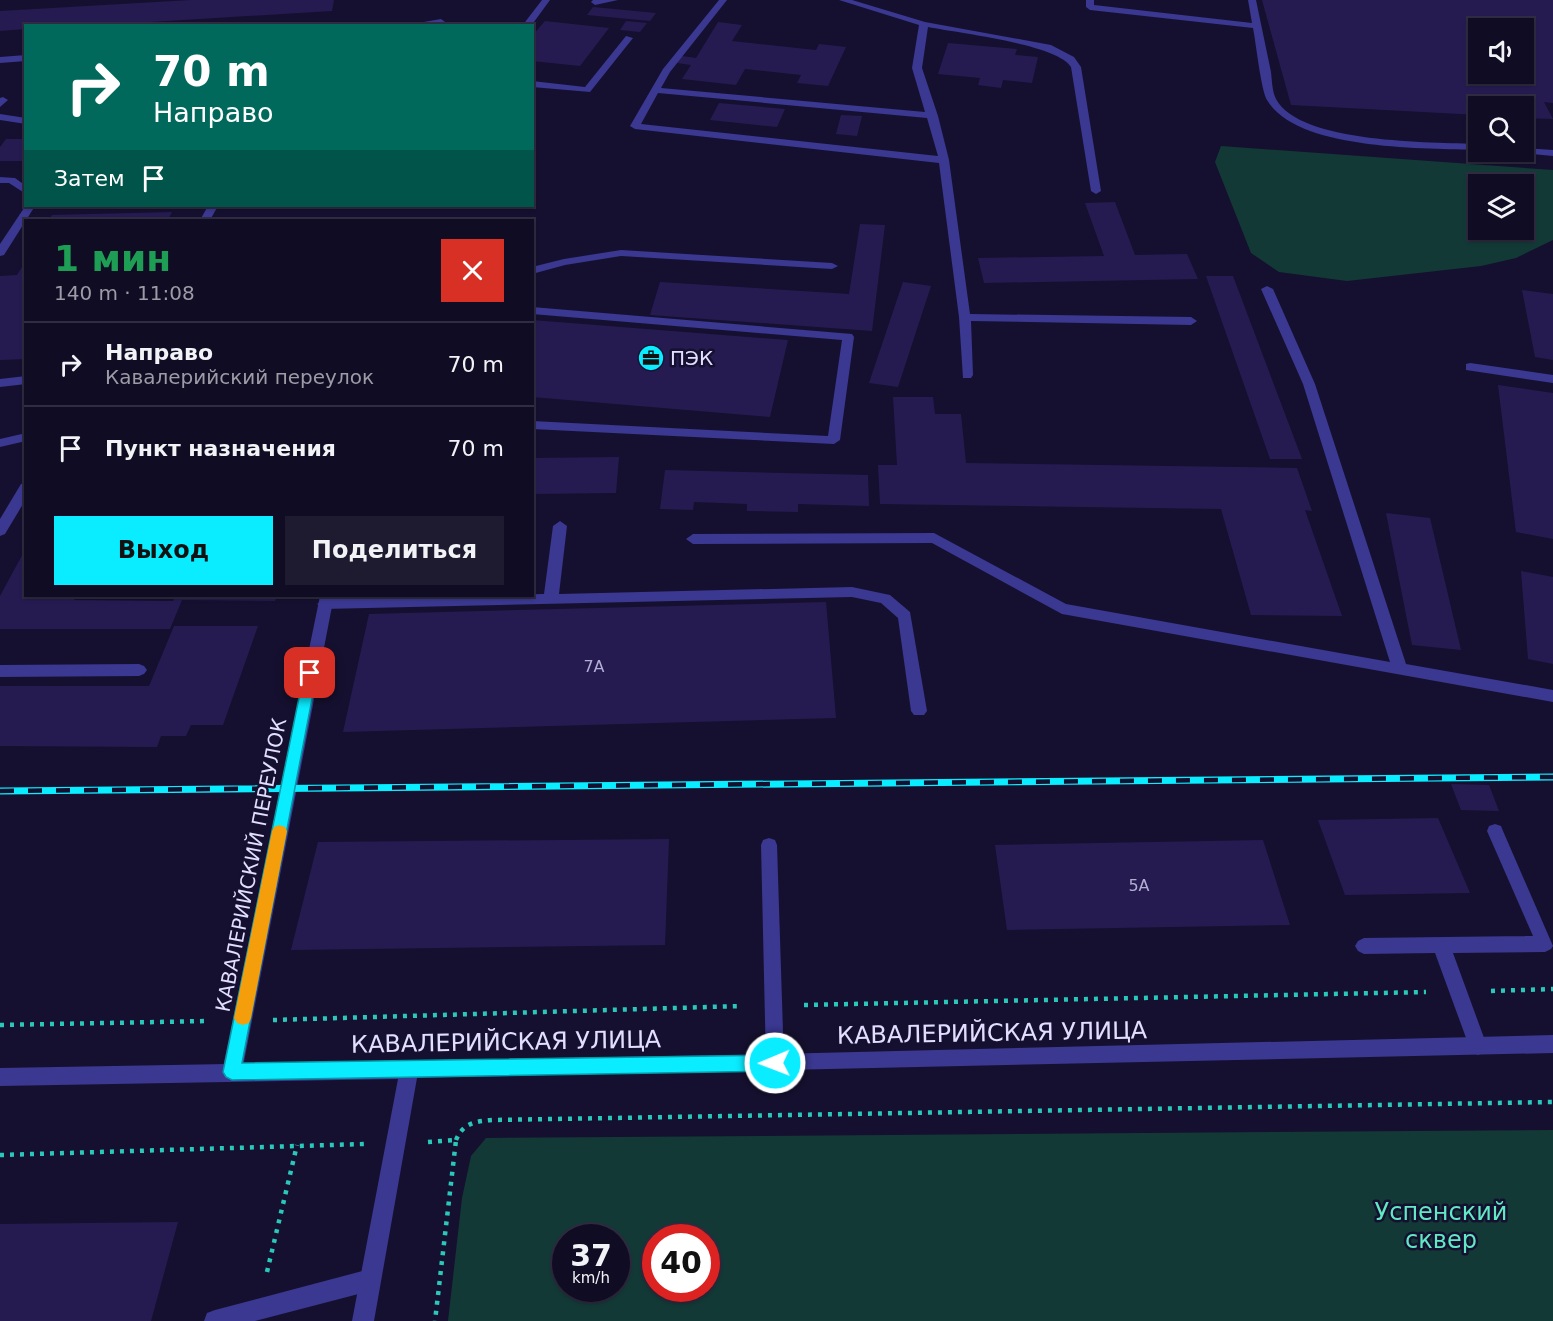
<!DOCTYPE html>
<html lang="ru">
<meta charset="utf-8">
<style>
:root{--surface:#100c23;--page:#1e1a30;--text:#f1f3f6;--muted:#9c9ba6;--line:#302c41;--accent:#0aecff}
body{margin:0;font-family:"DejaVu Sans",sans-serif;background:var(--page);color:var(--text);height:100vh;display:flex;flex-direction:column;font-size:22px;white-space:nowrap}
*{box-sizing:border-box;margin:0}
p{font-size:20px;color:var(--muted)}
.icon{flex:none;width:33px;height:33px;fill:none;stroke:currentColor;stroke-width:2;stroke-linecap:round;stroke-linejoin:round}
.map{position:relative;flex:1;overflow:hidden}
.side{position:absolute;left:24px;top:219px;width:510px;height:378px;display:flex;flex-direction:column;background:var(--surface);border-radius:0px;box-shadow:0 2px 4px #0004,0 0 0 2px var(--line)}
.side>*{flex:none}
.guide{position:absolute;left:24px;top:24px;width:510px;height:183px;border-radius:0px;box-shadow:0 2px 4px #0004,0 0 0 2px var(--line);background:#00695c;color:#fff;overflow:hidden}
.fabs{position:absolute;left:1468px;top:18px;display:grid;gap:12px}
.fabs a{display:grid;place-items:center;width:66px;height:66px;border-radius:0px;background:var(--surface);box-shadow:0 2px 4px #0004,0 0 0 2px var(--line);font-size:30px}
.speed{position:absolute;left:552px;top:1224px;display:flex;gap:12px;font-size:30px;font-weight:700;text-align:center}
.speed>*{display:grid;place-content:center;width:78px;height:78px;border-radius:50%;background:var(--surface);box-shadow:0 2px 4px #0004,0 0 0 2px var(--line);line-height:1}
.speed small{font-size:15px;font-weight:400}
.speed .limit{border:9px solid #d22;background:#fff;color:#111}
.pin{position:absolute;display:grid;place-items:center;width:51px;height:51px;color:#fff;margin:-26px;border-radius:12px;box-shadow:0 3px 9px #0006}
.me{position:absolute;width:66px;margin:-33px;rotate:269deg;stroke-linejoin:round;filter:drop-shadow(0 0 4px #0008)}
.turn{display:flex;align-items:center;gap:21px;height:126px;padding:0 30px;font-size:27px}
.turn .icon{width:78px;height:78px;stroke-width:2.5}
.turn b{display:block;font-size:42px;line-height:51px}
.then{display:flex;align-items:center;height:57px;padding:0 30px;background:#0003;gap:12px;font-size:22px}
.round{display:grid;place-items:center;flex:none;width:63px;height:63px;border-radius:0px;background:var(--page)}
.head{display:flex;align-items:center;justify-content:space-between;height:102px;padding:0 30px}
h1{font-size:36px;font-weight:600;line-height:45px;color:#1e9e55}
.cta{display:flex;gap:12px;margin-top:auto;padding:12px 30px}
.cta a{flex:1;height:69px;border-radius:0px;background:var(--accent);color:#111;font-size:24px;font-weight:600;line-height:69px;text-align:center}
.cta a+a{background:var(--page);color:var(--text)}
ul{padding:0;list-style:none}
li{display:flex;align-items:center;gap:18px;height:84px;padding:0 30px;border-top:2px solid var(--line)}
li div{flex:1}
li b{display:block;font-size:22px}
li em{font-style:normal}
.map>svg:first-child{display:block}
.green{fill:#133937;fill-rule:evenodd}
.building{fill:#251b51;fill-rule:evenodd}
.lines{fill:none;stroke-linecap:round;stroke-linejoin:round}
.path{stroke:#29c8bb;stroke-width:4.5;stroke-dasharray:4 6;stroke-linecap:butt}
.service{fill:#3a3891;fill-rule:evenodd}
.minor{fill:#3a3891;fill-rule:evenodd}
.tertiary{fill:#3a3891;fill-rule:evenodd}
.rail-casing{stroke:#0aecff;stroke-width:7}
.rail{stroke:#15102f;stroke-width:4.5;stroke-dasharray:14;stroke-linecap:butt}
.route{fill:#0aecff;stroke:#0699a6;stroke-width:1.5}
.slow{fill:#f59e0b}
.labels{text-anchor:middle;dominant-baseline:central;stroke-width:5;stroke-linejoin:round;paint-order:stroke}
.number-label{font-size:16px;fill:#b2add4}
.poi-label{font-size:20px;fill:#e1deff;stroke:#15102f;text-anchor:start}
.street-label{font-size:20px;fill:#e1deff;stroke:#15102f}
.near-street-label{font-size:24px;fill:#e1deff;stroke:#15102f}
.near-park-label{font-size:24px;fill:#60e9c4;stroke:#15102f}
</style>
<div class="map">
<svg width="1553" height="1321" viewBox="0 0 1553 1321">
<rect width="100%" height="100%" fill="#15102f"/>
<g class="green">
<path d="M1221,146L1553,170V240L1516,258L1481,266L1347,281L1279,272L1251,253L1215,162ZM1479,184H1524V230H1479Z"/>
<path d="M1553,1130V1321H448L462,1198L471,1156L486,1138ZM566,1238H616V1288H566ZM656,1238H706V1288H656Z"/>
</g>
<g class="building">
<path d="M191,0H334L332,11L85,26H26V29L0,31V11Z"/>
<path d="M1262,0H1553V103L1544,102L1553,119L1524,118V106H1479V115L1291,105ZM1479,28H1524V74H1479Z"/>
<path d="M593,7L656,13L650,21L587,15Z"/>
<path d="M545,21L609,28L580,66L532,61V36Z"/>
<path d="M626,21L647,23L640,32L620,30Z"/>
<path d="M718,22L742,25L732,41L816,50L819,44L846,47L828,86L797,83L801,75L745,69L736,85L682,79L691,65L670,62L675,55L696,58Z"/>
<path d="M948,43L1017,49L1015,55L1038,57L1032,83L1003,80L1001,88L978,85L980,78L938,74Z"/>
<path d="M719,103L785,109L777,127L710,120Z"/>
<path d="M841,115L862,116L857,136L836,134Z"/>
<path d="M6,139H26V161H0V147Z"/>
<path d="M1115,202L1135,255L1187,254L1198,279L984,283L978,258L1104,256L1085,203Z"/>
<path d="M172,212L168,220H49L52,215Z"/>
<path d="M860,224L885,225L872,331L650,315L660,282L849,294Z"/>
<path d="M26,261V359L0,360V276L17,275Z"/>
<path d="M1206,276H1233L1302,459H1270Z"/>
<path d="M903,282L931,286L898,387L869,383Z"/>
<path d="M1522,290L1553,294V360L1535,357Z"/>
<path d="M532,320L788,340L770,417L532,397Z"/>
<path d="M1498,385L1553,393V539L1516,532Z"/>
<path d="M893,397H933L935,414H961L966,463L1297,468L1312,511L1305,510L1342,616L1251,615L1221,509L880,504L878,465H897Z"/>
<path d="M619,457L616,493L532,494V458Z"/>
<path d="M665,470L868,475L869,506L798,504V512L747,511V504L694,502L693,510L660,509Z"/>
<path d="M1386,513L1430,518L1461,650L1412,645Z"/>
<path d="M26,548V596H76L74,600L173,601L175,596H277L275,601L182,600L170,629H0V596Z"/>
<path d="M1521,571L1553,577V664L1528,659Z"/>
<path d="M826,602L836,718L343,732L369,614Z"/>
<path d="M174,626H258L223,725H191L186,736H161L157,747L0,746V686H149Z"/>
<path d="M1451,784L1489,785L1499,811L1461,810Z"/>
<path d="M1438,818L1470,893L1345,895L1318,820Z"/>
<path d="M669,839L665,945L291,950L318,842Z"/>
<path d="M1263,840L1290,925L1007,930L995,845Z"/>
<path d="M178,1222L151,1321H0V1224Z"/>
</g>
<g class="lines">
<g class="path">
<path d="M1491,991L1553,989"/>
<path d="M804,1005L1426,992"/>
<path d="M273,1020L742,1006"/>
<path d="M0,1025L209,1021"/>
<path d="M456,1140C463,1123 476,1121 493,1120L1553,1102"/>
<path d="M428,1142L456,1140L435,1321"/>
<path d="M0,1155L364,1144"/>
<path d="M267,1272L297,1145"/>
</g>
<g class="service">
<path d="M542,0H550L531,26H522Z"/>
<path d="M593,0H618L595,5L591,2Z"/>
<path d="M719,0H727L670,72L661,88L925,112L912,68L919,25L839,0H852L925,22L1051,45L1074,57L1081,67L1101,191L1096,194L1091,191L1071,67C1057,44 958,33 928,27L922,68L938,116L949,160L970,314L1191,317L1197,321L1191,325L971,321L973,375L971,378H963L959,317L939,163L635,129L630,126L663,69ZM658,93L927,118L938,156L641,124Z"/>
<path d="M1086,0H1094V5L1252,23L1248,0H1256C1261,24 1266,48 1271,72C1272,80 1272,91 1276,99C1300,144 1432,142 1479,144V150C1426,148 1297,151 1267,100C1261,90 1256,43 1253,28L1090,10L1086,7Z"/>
<path d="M441,19L445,22L444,24L401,26Z"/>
<path d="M626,36L633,38L590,92L532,87V81L585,87Z"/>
<path d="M26,55V61L0,63V57Z"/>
<path d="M3,97L8,100L0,107V98Z"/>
<path d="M0,114L26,118V124L0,120Z"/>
<path d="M1524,148L1553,150V156L1520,153L1519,152H1524Z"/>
<path d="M0,177L15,178L26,186V194L9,183H0Z"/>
<path d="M26,205L35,206L4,255L0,256V244Z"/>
<path d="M208,206H218L210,220H200Z"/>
<path d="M621,250L832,263L838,266L832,269L621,256L565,265L532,274V267L564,259Z"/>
<path d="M1267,286L1273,289L1315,384L1406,664L1553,690V702L1062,614L932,543L693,544L686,539L693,534L934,533L1066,604L1390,662L1303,384L1261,289Z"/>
<path d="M532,307L852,334L854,337L840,440L834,444L532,429V421L828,436L842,340L532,314Z"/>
<path d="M1470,363L1553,375V383L1466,370V364Z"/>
<path d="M26,376V384L0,387V379Z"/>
<path d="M26,433V441L0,447V439Z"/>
<path d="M26,483V499L5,534L0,536V519L21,484Z"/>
<path d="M560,521L567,526L559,594L852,587L890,595L910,612L927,711L924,715H914L911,711L898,618L881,603L852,597L324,609L317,604L324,599L544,594L553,526Z"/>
<path d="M139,664L144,666L147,670L144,674L139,676L0,677V665Z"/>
<path d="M1495,824L1501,826L1503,831L1553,946L1551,949L1545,952L1453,953L1487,1046L1485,1052L1478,1055L1471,1052L1469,1046L1435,953L1364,954L1358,951L1355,946L1358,941L1364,938L1533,936L1487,831L1489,826Z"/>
<path d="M769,838L775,840L777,845L784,1063L782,1069L775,1072L768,1069L766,1063L761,845L763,840Z"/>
<path d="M370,1269L377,1273L381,1280L377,1287L370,1291L255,1321H204L207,1313L215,1310Z"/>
</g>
<path class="minor" d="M320,596H334L242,1072L239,1078L232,1081L225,1078L222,1072Z"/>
<path class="tertiary" d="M1553,1035V1053L417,1078L374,1321H352L398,1079L0,1086V1068L775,1054Z"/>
<g class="rail-casing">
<path id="rail" d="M0,791L1553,777"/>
</g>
<use href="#rail" class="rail"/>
</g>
<path class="route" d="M310,668L317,673L242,1063L775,1055L781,1058L784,1063L781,1069L775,1071L232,1080L226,1077L223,1072L304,673Z"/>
<path class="slow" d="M279,825L285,827L287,831L251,1018L249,1023L243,1025L237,1023L234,1018L272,831L274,827Z"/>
<defs>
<g id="office-disc" transform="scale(1.35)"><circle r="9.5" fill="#0aecff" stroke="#15102f"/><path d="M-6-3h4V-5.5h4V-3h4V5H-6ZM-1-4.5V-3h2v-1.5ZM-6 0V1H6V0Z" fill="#111"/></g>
</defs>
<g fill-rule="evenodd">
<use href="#office-disc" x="651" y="358"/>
</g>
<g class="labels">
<g class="number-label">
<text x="594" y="666">7А</text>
<text x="1139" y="885">5А</text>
</g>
<g class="poi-label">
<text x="670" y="358">ПЭК</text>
</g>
<g class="street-label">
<text transform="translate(251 865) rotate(-79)">КАВАЛЕРИЙСКИЙ ПЕРЕУЛОК</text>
</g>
<g class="near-street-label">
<text transform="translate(992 1033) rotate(-1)">КАВАЛЕРИЙСКАЯ УЛИЦА</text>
<text transform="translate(506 1042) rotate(-1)">КАВАЛЕРИЙСКАЯ УЛИЦА</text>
</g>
<g class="near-park-label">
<text x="1441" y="1212">Успенский<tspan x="1441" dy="28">сквер</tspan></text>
</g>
</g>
</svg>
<div class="fabs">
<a><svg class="icon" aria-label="sound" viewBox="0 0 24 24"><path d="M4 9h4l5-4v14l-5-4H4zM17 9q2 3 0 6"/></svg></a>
<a><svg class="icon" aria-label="search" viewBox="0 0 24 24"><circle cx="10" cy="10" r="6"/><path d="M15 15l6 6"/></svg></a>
<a><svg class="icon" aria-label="layers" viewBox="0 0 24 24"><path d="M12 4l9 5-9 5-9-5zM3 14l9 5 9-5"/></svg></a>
</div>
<div class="speed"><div>37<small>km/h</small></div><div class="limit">40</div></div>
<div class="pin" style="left:310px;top:673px;background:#d93025"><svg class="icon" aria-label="arrive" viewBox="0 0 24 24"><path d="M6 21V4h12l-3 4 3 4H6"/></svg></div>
<svg class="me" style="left:775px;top:1063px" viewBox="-20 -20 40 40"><circle r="17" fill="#0aecff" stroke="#fff" stroke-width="3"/><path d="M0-11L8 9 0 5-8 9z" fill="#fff"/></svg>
<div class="guide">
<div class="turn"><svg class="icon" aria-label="right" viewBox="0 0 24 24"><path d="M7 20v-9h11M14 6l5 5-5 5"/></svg><div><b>70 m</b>Направо</div></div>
<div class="then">Затем<svg class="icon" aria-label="arrive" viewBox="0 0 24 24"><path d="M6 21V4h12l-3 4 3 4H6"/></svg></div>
</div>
<section class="side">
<div class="head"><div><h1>1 мин</h1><p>140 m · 11:08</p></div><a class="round" style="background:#d93025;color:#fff"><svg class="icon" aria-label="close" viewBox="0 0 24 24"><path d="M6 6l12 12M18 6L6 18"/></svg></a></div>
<ul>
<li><svg class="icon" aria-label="right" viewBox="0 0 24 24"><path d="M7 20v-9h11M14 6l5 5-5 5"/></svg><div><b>Направо</b><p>Кавалерийский переулок</p></div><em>70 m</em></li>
<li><svg class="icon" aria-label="arrive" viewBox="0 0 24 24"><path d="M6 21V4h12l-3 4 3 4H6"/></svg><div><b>Пункт назначения</b></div><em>70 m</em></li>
</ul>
<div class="cta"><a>Выход</a><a>Поделиться</a></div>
</section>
</div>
